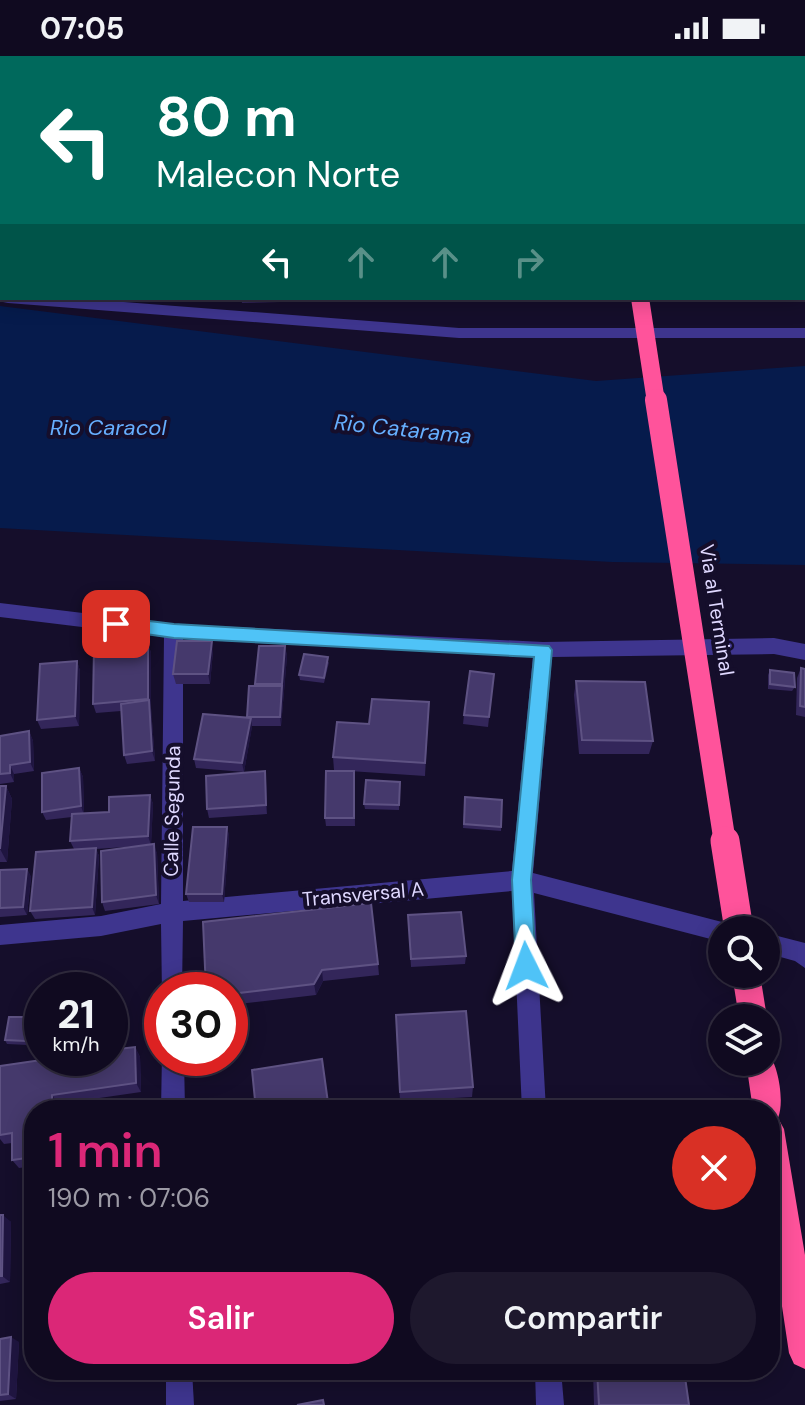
<!DOCTYPE html>
<html lang="es">
<meta charset="utf-8">
<style>
:root{--surface:#100a20;--page:#1e182d;--text:#f1f3f6;--muted:#9c9aa5;--line:#302b3e;--accent:#db2777}
body{margin:0;font-family:"DM Sans",sans-serif;background:var(--page);color:var(--text);height:100vh;display:flex;flex-direction:column;font-size:30px;white-space:nowrap}
*{box-sizing:border-box;margin:0}
p{font-size:26px;color:var(--muted)}
.icon{flex:none;width:44px;height:44px;fill:none;stroke:currentColor;stroke-width:2;stroke-linecap:round;stroke-linejoin:round}
.map{position:relative;flex:1;overflow:hidden}
.panel{position:absolute;left:24px;top:1044px;width:756px;height:280px;display:flex;flex-direction:column;background:var(--surface);border-radius:32px;box-shadow:0 4px 20px #0003,0 0 0 2px var(--line)}
.panel>*{flex:none}
.banner{position:absolute;left:0px;top:0px;width:806px;height:244px;box-shadow:0 4px 20px #0003,0 0 0 2px var(--line);background:#00695c;color:#fff;overflow:hidden}
.buttons{position:absolute;left:708px;top:860px;display:grid;gap:16px}
.buttons a{display:grid;place-items:center;width:72px;height:72px;border-radius:50%;background:var(--surface);box-shadow:0 4px 20px #0003,0 0 0 2px var(--line);font-size:40px}
.speed{position:absolute;left:24px;top:916px;display:flex;gap:16px;font-size:40px;font-weight:700;text-align:center}
.speed>*{display:grid;place-content:center;width:104px;height:104px;border-radius:50%;background:var(--surface);box-shadow:0 4px 20px #0003,0 0 0 2px var(--line);line-height:1}
.speed small{font-size:20px;font-weight:400}
.speed .limit{border:12px solid #d22;background:#fff;color:#111}
.pin{position:absolute;display:grid;place-items:center;width:68px;height:68px;color:#fff;margin:-34px;border-radius:16px;box-shadow:0 4px 12px #0006}
.me{position:absolute;width:88px;margin:-44px;rotate:357deg;stroke-linejoin:round;filter:drop-shadow(0 0 6px #0008)}
.turn{display:flex;align-items:center;gap:28px;height:168px;padding:0 24px;font-size:36px}
.turn .icon{width:104px;height:104px;stroke-width:2.5}
.turn b{display:block;font-size:56px;line-height:68px}
.lanes{display:flex;align-items:center;height:76px;padding:0 24px;background:#0003;justify-content:center;gap:40px;direction:ltr}
.lanes .off{opacity:.35}
.round{display:grid;place-items:center;flex:none;width:84px;height:84px;border-radius:42px;background:var(--page)}
.headline{display:flex;align-items:center;justify-content:space-between;height:136px;padding:0 24px}
h1{font-size:48px;font-weight:600;line-height:60px;color:var(--accent)}
.cta{display:flex;gap:16px;margin-top:auto;padding:16px 24px}
.cta a{flex:1;height:92px;border-radius:48px;background:var(--accent);color:#fff;font-size:32px;font-weight:600;line-height:92px;text-align:center}
.cta a+a{background:var(--page);color:var(--text)}
.status{display:flex;justify-content:space-between;align-items:center;height:56px;padding:0 40px;background:var(--surface);direction:ltr}
.status svg{height:22px;fill:currentColor}
.map>svg:first-child{display:block}
.water{fill:#061b4c}
.lines{fill:none;stroke-linecap:round;stroke-linejoin:round}
.minor{fill:#3e358e;fill-rule:evenodd}
.highway{fill:#ff539b;fill-rule:evenodd}
.highway-bridge-far2{stroke:#ff539b;stroke-width:18}
.highway-bridge-far1{stroke:#ff539b;stroke-width:22}
.highway-bridge{stroke:#ff539b;stroke-width:29}
.wall{fill:#33265a}
.shaded-wall{fill:#1f1540}
.building{fill:#45396c;stroke:#5e5283;stroke-width:2}
.route{fill:#4fc3f7;stroke:#337fa1;stroke-width:2}
.labels{text-anchor:middle;dominant-baseline:central;stroke-width:8;stroke-linejoin:round;paint-order:stroke}
.street-label{font-size:20px;fill:#dfd8ff;stroke:#150e2b}
.water-label{font-size:22px;font-style:italic;fill:#66afff;stroke:#150e2b}
</style>
<div class="status"><b>07:05</b><svg viewBox="0 0 49 12"><path d="M0 12V9h3v3zM5 12V6h3v6zM10 12V3h3v9zM15 12V0h3v12zM26 1h20v11H26zM47 4h2v5h-2z"/></svg></div>
<div class="map">
<svg width="805" height="1349" viewBox="0 0 805 1349">
<rect width="100%" height="100%" fill="#150e2b"/>
<path class="water" d="M0,250L596,325L805,310V509L612,506L0,472Z"/>
<g class="lines">
<g class="minor">
<rect x="165" y="0" width="12" height="2"/>
<path d="M314,0H366L367,2H315Z"/>
<path d="M643,0H655L656,2H644Z"/>
<path d="M2,15V23L0,24V16Z"/>
<path d="M0,33H2L0,42Z"/>
<rect x="804" y="76" width="1" height="8"/>
<path d="M0,165H2L0,182Z"/>
<path d="M2,239V242H72L459,272H805V282H459L8,247L3,246L0,242Z"/>
<path d="M0,547L174,568L543,586L774,582L805,588V604L774,598L552,601L533,817L722,866L730,869L732,874H722V886L534,837L546,1054H522L512,835L183,865L182,934H162V939L161,868L101,880L0,889V869L101,860L161,848L164,581L0,561ZM183,583L533,601L512,815L183,845Z"/>
<path d="M766,877L805,887V912L795,905L766,897Z"/>
<path d="M162,998V1002H184L185,1054H161Z"/>
<path d="M166,1314H192L194,1349H166Z"/>
<path d="M535,1314H561L564,1349H536Z"/>
</g>
<g class="highway">
<rect x="591" y="0" width="16" height="2"/>
<path d="M732,918H760L767,962L766,964L739,962Z"/>
<path d="M766,995C778,1005 785,1046 778,1062L784,1073L805,1199V1313L794,1308L789,1297L770,1170V1054H753L746,1006H766Z"/>
</g>
<path class="highway-bridge-far2" d="M640,242L656,346"/>
<path class="highway-bridge-far1" d="M656,344L725,787"/>
<path class="highway-bridge" d="M725,785L739,874"/>
</g>
<g class="wall">
<path d="M241,242H280V246L242,247Z"/>
<path d="M148,587L151,597V652L155,705L127,708L124,699L121,655L96,657L93,648Z"/>
<path d="M285,590L287,600L281,670H252L244,716L196,712L194,703L247,662L255,628Z"/>
<path d="M213,595L210,628H176L173,618Z"/>
<path d="M77,605L80,615L79,670L41,673L37,664Z"/>
<path d="M329,606L324,627L300,624L299,619Z"/>
<path d="M801,612L805,613V661L796,659L797,622Z"/>
<path d="M770,614L795,631L792,635L768,633V619Z"/>
<path d="M494,618L488,671L463,668L464,659Z"/>
<path d="M576,625L653,685L649,698H579L574,639Z"/>
<path d="M429,646L425,720L334,714L333,701L369,668Z"/>
<path d="M29,675L33,685L34,715L14,718V726L0,728V680Z"/>
<path d="M79,712L83,721L84,758L109,756L150,739L153,748L151,788L157,797L159,848L105,855L102,846L140,790L96,793L99,800L95,859L35,863L30,855L74,793L70,785L72,761L46,764L42,756Z"/>
<path d="M265,715L266,724L267,758L209,762L207,753Z"/>
<path d="M354,715L355,770H326L325,762Z"/>
<path d="M400,726L399,754L365,753L364,748Z"/>
<path d="M0,730H6L12,743L7,806H0Z"/>
<path d="M465,741L502,744L501,775L463,772Z"/>
<path d="M227,771L229,780L224,846H189L186,838Z"/>
<path d="M27,813L31,821L27,859L0,861V814Z"/>
<path d="M408,859L466,900L465,908L411,911Z"/>
<path d="M203,866L378,908L379,919L323,925L316,939L230,949V934Z"/>
<path d="M33,965L28,989L7,988L5,984Z"/>
<path d="M396,969L473,1031L472,1041L400,1045Z"/>
<path d="M135,991L140,1001L141,1036L58,1048L34,1054V1110L19,1112L12,1104V1087L4,1088L0,1083V1010Z"/>
<path d="M0,1159L11,1166L10,1226L0,1228Z"/>
<path d="M0,1283L19,1286L16,1343L0,1345Z"/>
<path d="M593,1314H684L689,1349H594Z"/>
</g>
<g class="shaded-wall">
<path d="M212,585L213,595L210,628L208,618Z"/>
<path d="M148,587L151,597V652L155,705L152,695L148,643Z"/>
<path d="M285,590L287,600L281,670L280,661Z"/>
<path d="M77,605L80,615L79,670L75,660Z"/>
<path d="M251,662L252,671L244,716L242,707Z"/>
<path d="M29,675L33,685L34,715L30,706Z"/>
<path d="M10,709L14,718V726L10,717Z"/>
<path d="M79,712L83,721L84,759L81,750Z"/>
<path d="M265,715L266,724L267,758L266,749Z"/>
<path d="M6,730L12,743L7,806L0,793Z"/>
<path d="M150,739L153,748L151,789L148,780Z"/>
<path d="M227,771L229,780L224,846L222,838Z"/>
<path d="M154,788L157,797L159,848L156,839Z"/>
<path d="M96,792L99,800L95,859L92,851Z"/>
<path d="M27,813L31,821L27,859L23,851Z"/>
<path d="M322,914L323,925L316,939L314,928Z"/>
<path d="M31,961L33,965L28,989L26,985Z"/>
<path d="M135,991L140,1001L141,1036L136,1027Z"/>
<path d="M52,1039L58,1048V1054H47Z"/>
<path d="M3,1159L11,1166L10,1226L2,1220Z"/>
<path d="M11,1281L19,1286L16,1343L8,1338Z"/>
</g>
<g class="building">
<path d="M176,0H212L211,2H175Z"/>
<rect x="286" y="0" width="25" height="2"/>
<path d="M177,585H212L208,618H173Z"/>
<path d="M148,587V643L93,648L94,592Z"/>
<path d="M259,590H285L282,628H255Z"/>
<path d="M304,598L328,601L324,622L299,619Z"/>
<path d="M77,605L75,660L37,664L40,608Z"/>
<path d="M801,612L805,613V651L800,650Z"/>
<path d="M770,614L794,617L795,631L770,628Z"/>
<path d="M470,615L494,618L489,661L464,659Z"/>
<path d="M576,625L645,626L653,685L582,684Z"/>
<path d="M249,630H282L280,661H247Z"/>
<path d="M372,643L429,646L425,707L333,701L337,666L369,668Z"/>
<path d="M149,644L152,695L124,699L121,648Z"/>
<path d="M203,658L251,662L242,707L194,703Z"/>
<path d="M29,675L30,706L10,709V717L0,718V680Z"/>
<path d="M79,712L81,750L42,756V717Z"/>
<path d="M265,715L266,749L207,753L206,720Z"/>
<path d="M326,715H354V762H325Z"/>
<path d="M366,724L400,726L399,749L364,748Z"/>
<path d="M0,730H6L0,793Z"/>
<path d="M150,739L148,780L70,785L72,758L109,756V741Z"/>
<path d="M465,741L502,744L501,771L464,768Z"/>
<path d="M193,771H227L222,838H186Z"/>
<path d="M154,788L156,839L102,846L101,795Z"/>
<path d="M96,792L92,851L30,855L36,796Z"/>
<path d="M27,813L23,851L0,852V814Z"/>
<path d="M371,847L378,908L322,914L314,928L230,938V934H206L203,866Z"/>
<path d="M461,856L466,900L411,903L408,859Z"/>
<path d="M466,955L473,1031L400,1036L396,959Z"/>
<path d="M9,961H31L26,985L5,984Z"/>
<path d="M135,991L136,1027L52,1039V1052L47,1054H34V1101L12,1104V1077L0,1079V1010L55,1002H110V994Z"/>
<path d="M322,1003L329,1054H256L252,1014Z"/>
<path d="M34,1150V1192L28,1193V1151Z"/>
<path d="M0,1159H3L2,1220H0Z"/>
<path d="M11,1281L8,1338L0,1339V1283Z"/>
<path d="M597,1314H684L689,1349H599Z"/>
<path d="M323,1344L324,1349H297Z"/>
</g>
<path class="route" d="M116,561L174,568L549,590L552,594L531,824L536,910L533,917L526,920L519,917L516,910L512,824L534,601L174,582L110,573L108,568Z"/>
<g class="labels">
<g class="street-label">
<text transform="translate(717 554) rotate(81)">Via al Terminal</text>
<text transform="translate(172 755) rotate(-89)">Calle Segunda</text>
<text transform="translate(363 838) rotate(-5)">Transversal A</text>
</g>
<g class="water-label">
<text x="108" y="371">Rio Caracol</text>
<text transform="translate(403 373) rotate(6)">Rio Catarama</text>
</g>
</g>
</svg>
<div class="buttons">
<a><svg class="icon" aria-label="search" viewBox="0 0 24 24"><circle cx="10" cy="10" r="6"/><path d="M15 15l6 6"/></svg></a>
<a><svg class="icon" aria-label="layers" viewBox="0 0 24 24"><path d="M12 4l9 5-9 5-9-5zM3 14l9 5 9-5"/></svg></a>
</div>
<div class="speed"><div>21<small>km/h</small></div><div class="limit">30</div></div>
<div class="pin" style="left:116px;top:568px;background:#d93025"><svg class="icon" aria-label="arrive" viewBox="0 0 24 24"><path d="M6 21V4h12l-3 4 3 4H6"/></svg></div>
<svg class="me" style="left:526px;top:910px" viewBox="-20 -20 40 40"><path d="M0-17L14 15 0 8-14 15z" fill="#4fc3f7" stroke="#fff" stroke-width="4"/></svg>
<div class="banner">
<div class="turn"><svg class="icon" aria-label="left" viewBox="0 0 24 24"><path d="M17 20v-9H6M10 6l-5 5 5 5"/></svg><div><b>80 m</b>Malecon Norte</div></div>
<div class="lanes"><svg class="icon" aria-label="left" viewBox="0 0 24 24"><path d="M17 20v-9H6M10 6l-5 5 5 5"/></svg><svg class="icon off" aria-label="ahead" viewBox="0 0 24 24"><path d="M12 20V5M6 11l6-6 6 6"/></svg><svg class="icon off" aria-label="ahead" viewBox="0 0 24 24"><path d="M12 20V5M6 11l6-6 6 6"/></svg><svg class="icon off" aria-label="right" viewBox="0 0 24 24"><path d="M7 20v-9h11M14 6l5 5-5 5"/></svg></div>
</div>
<section class="panel">
<div class="headline"><div><h1>1 min</h1><p>190 m · 07:06</p></div><a class="round" style="background:#d93025;color:#fff"><svg class="icon" aria-label="close" viewBox="0 0 24 24"><path d="M6 6l12 12M18 6L6 18"/></svg></a></div>
<div class="cta"><a>Salir</a><a>Compartir</a></div>
</section>
</div>
